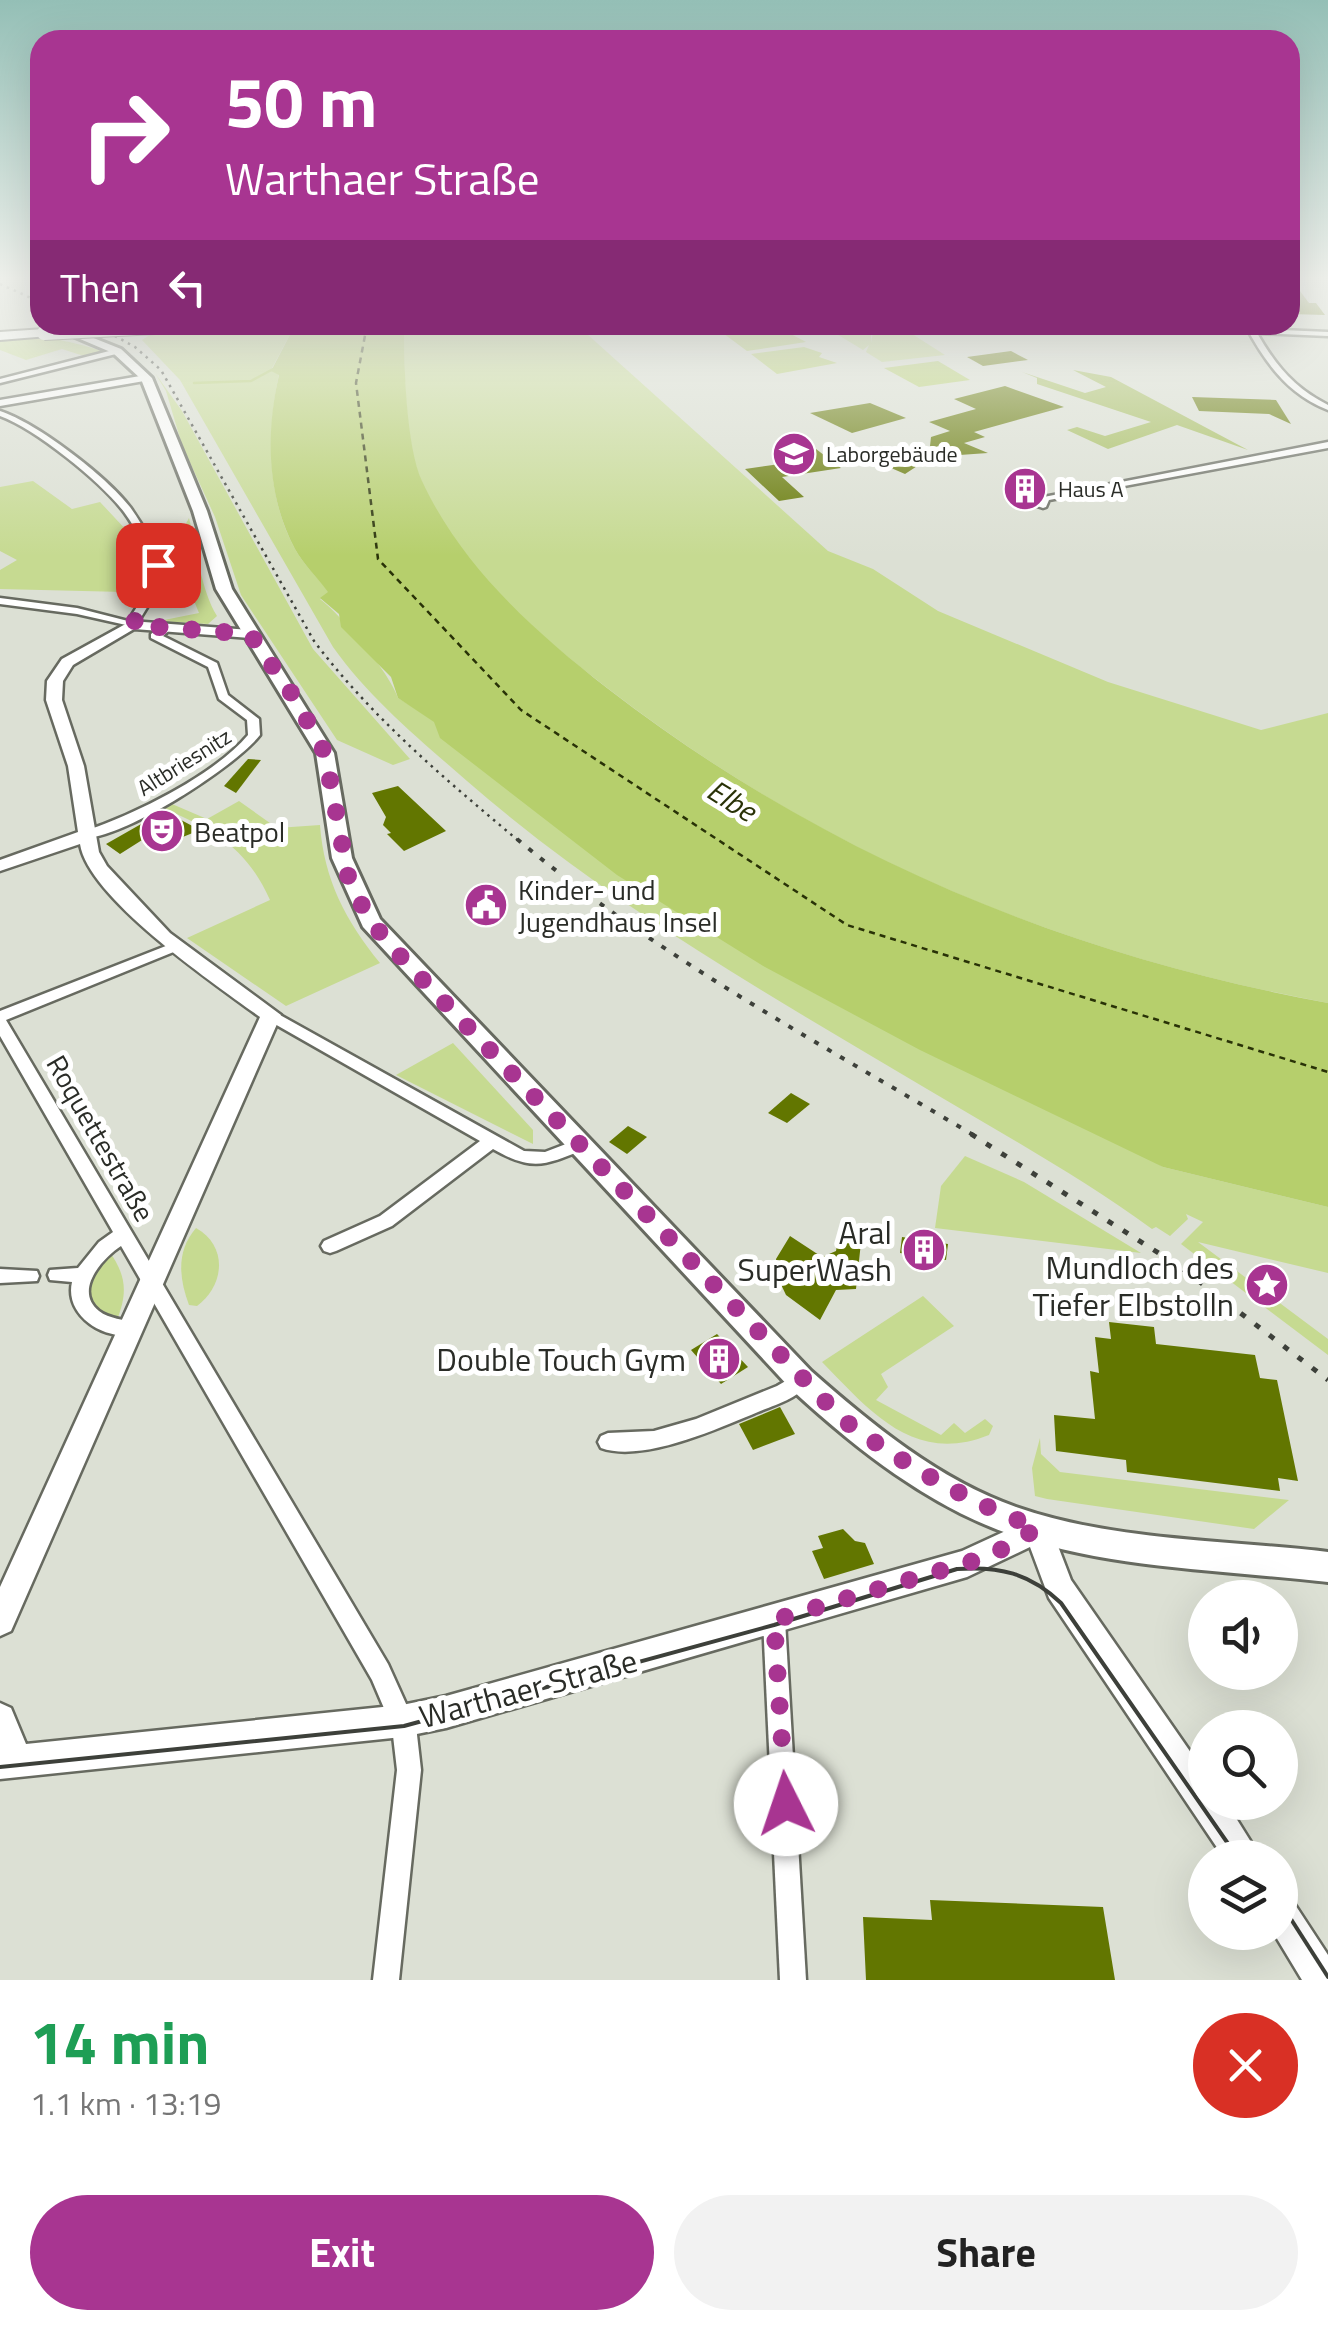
<!DOCTYPE html>
<meta charset="utf-8">
<style>
:root{--surface:#fff;--page:#f2f2f2;--text:#222;--muted:#767676;--accent:#a83591}
body{margin:0;font-family:"Titillium Web",sans-serif;background:var(--page);color:var(--text);height:100vh;display:flex;flex-direction:column;font-size:38px;white-space:nowrap}
*{box-sizing:border-box;margin:0}
p{font-size:32px;color:var(--muted)}
.icon{flex:none;width:55px;height:55px;fill:none;stroke:currentColor;stroke-width:2;stroke-linecap:round;stroke-linejoin:round}
.map{position:relative;height:1980px;overflow:hidden}
.details{display:flex;flex-direction:column;background:var(--surface);flex:1}
.details>*{flex:none}
.hud{position:absolute;left:30px;top:30px;width:1270px;height:305px;border-radius:30px;box-shadow:0 10px 40px #0002;background:#a83591;color:#fff;overflow:hidden}
.controls{position:absolute;left:1188px;top:1580px;display:grid;gap:20px}
.controls a{display:grid;place-items:center;width:110px;height:110px;border-radius:50%;background:var(--surface);box-shadow:0 10px 40px #0002;font-size:50px}
.pin{position:absolute;display:grid;place-items:center;width:85px;height:85px;color:#fff;margin:-42px;border-radius:20px;box-shadow:0 5px 15px #0006}
.me{position:absolute;width:110px;margin:-55px;rotate:356deg;stroke-linejoin:round;filter:drop-shadow(0 0 8px #0008)}
.turn{display:flex;align-items:center;gap:35px;height:210px;padding:0 30px;font-size:45px}
.turn .icon{width:130px;height:130px;stroke-width:2.5}
.turn b{display:block;font-size:70px;line-height:85px}
.then{display:flex;align-items:center;height:95px;padding:0 30px;background:#0003;gap:20px;font-size:38px}
.round{display:grid;place-items:center;flex:none;width:105px;height:105px;border-radius:52px;background:var(--page)}
.head{display:flex;align-items:center;justify-content:space-between;height:170px;padding:0 30px}
h1{font-size:60px;font-weight:700;line-height:75px;color:#1e9e55}
.button{display:flex;gap:20px;margin-top:auto;padding:20px 30px}
.button a{flex:1;height:115px;border-radius:60px;background:var(--accent);color:#fff;font-size:40px;font-weight:700;line-height:115px;text-align:center}
.button a+a{background:var(--page);color:var(--text)}
.map>svg:first-child{display:block}
.green{fill:#c6da91}
.forest{fill:#a4bc5a}
.water{fill:#b6cf6c}
.lines{fill:none;stroke-linecap:round;stroke-linejoin:round}
.stream{stroke:#b6cf6c;stroke-width:2.5}
.ferry{stroke:#293207;stroke-width:2.5;stroke-dasharray:6 5;stroke-linecap:butt}
.building{fill:#627600}
.street-casing{stroke:#676a60;stroke-width:5}
.secondary-casing{stroke:#676a60;stroke-width:5}
.primary-casing{stroke:#676a60;stroke-width:6}
.highway-casing{stroke:#676a60;stroke-width:4}
.street{fill:#fff;fill-rule:evenodd}
.secondary{fill:#fff;fill-rule:evenodd}
.primary{fill:#fff;fill-rule:evenodd}
.highway{fill:#fff;fill-rule:evenodd}
.tram{stroke:#3d403a;stroke-width:4}
.rail-far2{stroke:#3d403a;stroke-width:2.5;stroke-dasharray:2.5 5;stroke-linecap:butt}
.rail-far1{stroke:#3d403a;stroke-width:4;stroke-dasharray:5 10;stroke-linecap:butt}
.rail{stroke:#3d403a;stroke-width:5;stroke-dasharray:6 12;stroke-linecap:butt}
.highway-bridge-casing{stroke:#676a60;stroke-width:16;stroke-linecap:butt}
.highway-bridge{stroke:#fff;stroke-width:14}
.route{stroke:#a83591;stroke-width:18;stroke-dasharray:0 32.4}
.labels{text-anchor:middle;dominant-baseline:central;stroke-width:10;stroke-linejoin:round;paint-order:stroke}
.far-poi-label{font-size:22px;fill:#2a2c27;stroke:#fff;text-anchor:start}
.far-street-label{font-size:22px;fill:#2a2c27;stroke:#fff}
.poi-label{font-size:28px;fill:#2a2c27;stroke:#fff;text-anchor:start}
.street-label{font-size:28px;fill:#2a2c27;stroke:#fff}
.water-label{font-size:30px;font-style:italic;fill:#293207;stroke:#fff}
.near-poi-label{font-size:32px;fill:#2a2c27;stroke:#fff;text-anchor:end}
.near-street-label{font-size:32px;fill:#2a2c27;stroke:#fff}
</style>
<div class="map">
<svg width="1328" height="1980" viewBox="0 0 1328 1980">
<rect width="100%" height="100%" fill="#dce0d4"/>
<g class="green">
<path d="M195,325H295L271,370L279,374C267,431 266,496 295,549C303,564 318,578 329,592L320,599C343,617 389,672 398,698L1163,1167L1328,1207V1273L1198,1242L1328,1339V1355L1181,1244L1203,1222L1186,1214L1188,1219L1170,1236L1156,1227L1152,1229C1081,1177 1003,1134 927,1089C767,994 607,903 467,781C419,739 370,699 333,647L180,380L142,340L153,333Z"/>
<path d="M404,325H577L828,551L873,569L938,611L1108,682L1261,730L1328,713V1003C1059,953 823,855 606,687C534,631 457,566 421,480C405,442 404,368 404,325Z"/>
<path d="M898,325L945,355L882,362L866,352L869,345L863,350L835,333L864,328L871,333V343L873,332L869,328Z"/>
<path d="M52,338C68,342 86,345 104,352L87,357L62,349L26,360L0,350V340Z"/>
<path d="M155,373L182,411L313,649L410,759L393,765L337,740L241,595L215,517L182,445L166,391Z"/>
<path d="M33,481L72,509L100,502L129,533L118,545L122,554L136,561L135,581L128,582L124,592L0,589V570L17,560L0,551V487Z"/>
<path d="M189,518C197,550 201,590 217,616L208,624L159,621L199,613L190,591L161,595L170,575L164,564Z"/>
<path d="M239,801L277,828L320,825C324,880 346,921 380,963L286,1006L187,938L270,900C246,847 215,831 165,809L172,804L207,819Z"/>
<path d="M453,1043L533,1130V1144L396,1075Z"/>
<path d="M965,1156L1024,1182L1141,1253L935,1228L941,1186Z"/>
<path d="M196,1228C228,1246 225,1285 197,1306L189,1305C179,1278 176,1251 196,1228Z"/>
<path d="M109,1251C126,1275 128,1292 117,1320L91,1307L85,1285Z"/>
<path d="M923,1296L954,1326L881,1374L888,1387L876,1400L941,1435L954,1423L965,1433L985,1419L993,1426L989,1435C914,1465 871,1412 822,1362Z"/>
<path d="M1040,1438L1041,1454L1060,1472L1289,1500L1254,1529L1047,1499L1035,1496L1032,1468Z"/>
</g>
<path class="forest" d="M1073,370L1111,377L1248,450L1177,425L1108,449L1067,430L1077,427L1105,436L1151,422L1037,384V378L1022,372L1085,393L1106,387Z"/>
<g class="water">
<path d="M295,325H404C404,365 406,446 422,481C462,567 534,631 607,688C822,854 1062,954 1328,1003V1207L1163,1167L920,1050L765,967L617,875L440,738L434,722L398,698L391,677L341,627L339,614L320,598L328,592C318,578 303,564 295,549C266,495 266,431 279,375L271,371Z"/>
<path d="M712,325H774L806,342L747,351Z"/>
<path d="M804,347L822,353L819,357L837,363L777,374L751,354Z"/>
<path d="M938,361L970,380L919,387L884,368Z"/>
</g>
<g class="lines">
<path class="stream" d="M194,383L251,381L275,368"/>
<path class="ferry" d="M367,325L356,383L378,559L521,710L847,925L1328,1072"/>
</g>
<g class="building">
<path d="M1291,279L1309,303H1316L1325,315L1290,314Z"/>
<path d="M1011,351L1028,360L983,366L967,357Z"/>
<path d="M1005,386L1064,407L974,432L985,437L964,443L988,453L931,457L905,474L868,458L929,455L931,437L950,431L929,422L976,409L954,399Z"/>
<path d="M1192,397L1276,400L1291,424L1269,414L1199,411Z"/>
<path d="M870,403L906,418L852,433L810,413Z"/>
<path d="M816,449L841,468L782,477L804,497L779,501L745,469L787,463L776,454Z"/>
<path d="M248,759L261,760L236,793L224,786Z"/>
<path d="M398,786L446,831L404,851L387,834L391,833L383,825L386,817L372,793Z"/>
<path d="M164,811L200,830L168,843L150,835L120,854L106,844Z"/>
<path d="M791,1093L810,1104L787,1123L768,1113Z"/>
<path d="M628,1126L647,1137L627,1154L609,1142Z"/>
<path d="M840,1229L862,1233L856,1289L836,1290L820,1320L786,1295L778,1278L776,1259L790,1236L822,1257L836,1251Z"/>
<path d="M902,1237L948,1244L946,1260L900,1253Z"/>
<path d="M1109,1322L1154,1327L1156,1344L1255,1355L1260,1378L1277,1380L1298,1481L1278,1478L1280,1491L1127,1472L1126,1460L1056,1451L1054,1415L1095,1419L1090,1371L1099,1373L1095,1337L1111,1339Z"/>
<path d="M717,1334L748,1367L721,1384L691,1350Z"/>
<path d="M780,1407L795,1434L753,1450L739,1424Z"/>
<path d="M843,1529L855,1541L865,1543L874,1564L824,1579L812,1551L823,1548L818,1536Z"/>
<path d="M930,1900L1103,1907L1115,1980H866L863,1917L932,1920Z"/>
</g>
<g class="lines">
<g class="street-casing">
<g id="street">
<path d="M1245,325H1253L1255,329L1328,332V336L1257,333C1276,366 1294,388 1328,405V410C1287,394 1265,362 1245,325Z"/>
<path d="M117,349L120,353L0,383V379Z"/>
<path d="M0,411C37,423 106,476 130,507C145,528 157,551 167,575L135,627L77,614L0,604V598L77,608L128,621L157,575C148,553 138,531 124,512C101,482 36,429 0,416Z"/>
<path d="M1328,442V448L1049,500L1046,507L1043,508L1023,501Z"/>
<path d="M164,625L173,627L163,636L217,663L228,695L259,719L260,735C235,767 122,840 82,838L80,835L82,832C134,815 213,776 248,735L247,720L219,699L208,667L151,638V634Z"/>
<path d="M176,942L181,943L183,946L181,949L6,1020L388,1664L416,1726L421,1770L399,1980H373L397,1770L392,1727L372,1680L121,1246C103,1258 73,1290 99,1311C109,1319 124,1319 137,1324L140,1329L137,1334C107,1342 64,1317 72,1282L50,1280L48,1275L50,1270L78,1268L99,1242L113,1232L0,1036V1011Z"/>
<path d="M271,1010L524,1151L545,1152L579,1139L585,1141L587,1145L585,1149C545,1165 533,1172 493,1149L392,1226L336,1251L330,1253L324,1251L321,1246L324,1241L380,1216L480,1141L266,1019L263,1015Z"/>
<path d="M0,1269L37,1271L39,1276L37,1281L0,1283Z"/>
<path d="M801,1372L808,1374L811,1380C800,1398 777,1404 758,1412C719,1428 643,1463 601,1448L598,1442L601,1436L608,1433L654,1431L696,1419L777,1386Z"/>
<path d="M774,1609L782,1612L785,1620L806,1980H780L763,1620L766,1612Z"/>
</g>
</g>
<g class="secondary-casing">
<g id="secondary">
<path d="M146,375L150,380L0,406V400Z"/>
<path d="M131,621L250,630L257,634L250,638L134,629L73,665L63,681L62,700L84,766L99,852L107,866L170,933L281,1015L11,1631L0,1636V1587L260,1017C216,985 88,898 80,844L0,871V860L78,832L68,766L46,700L47,681L62,659Z"/>
<path d="M1038,1516L1048,1520L1071,1580L1205,1773V1802H1226L1261,1858H1224L1049,1598L1030,1547L967,1577L446,1728L402,1737L0,1779V1703L11,1708L26,1744L402,1705L446,1696L962,1551Z"/>
<path d="M1280,1895L1292,1900L1328,1955V1980H1302L1273,1932H1280Z"/>
</g>
</g>
<g class="primary-casing">
<path id="primary" d="M47,325H61L121,349L152,378L207,511L232,589L334,753L352,858L380,919L811,1371C871,1424 939,1480 1016,1507C1113,1541 1226,1540 1328,1552V1582C1223,1570 1112,1569 1012,1535C928,1506 855,1448 791,1389L363,927L332,858L316,753L216,589L193,511L141,379L113,353Z"/>
</g>
<g class="highway-casing">
<path id="highway" d="M44,329L49,336L0,340V332Z"/>
</g>
<use href="#street" class="street"/>
<use href="#secondary" class="secondary"/>
<use href="#primary" class="primary"/>
<use href="#highway" class="highway"/>
<g class="tram">
<path d="M0,1767L404,1726L774,1625L957,1569C999,1566 1030,1573 1061,1603L1238,1858"/>
<path d="M1280,1902L1328,1977"/>
</g>
<g class="rail-far2">
<path d="M0,284L40,302"/>
<path d="M95,325L135,347L161,370L314,641C372,718 446,780 520,842"/>
</g>
<path class="rail-far1" d="M517,839C657,956 819,1043 975,1136"/>
<path class="rail" d="M971,1134L1179,1266L1328,1380"/>
<g class="highway-bridge-casing">
<path id="highway-bridge" d="M44,333L192,325"/>
</g>
<use href="#highway-bridge" class="highway-bridge"/>
</g>
<linearGradient id="sky" x2="0" y2="1"><stop stop-color="#94bfb6"/><stop offset="0.5" stop-color="#eff1ec"/><stop offset="1" stop-color="#eff1ec" stop-opacity="0"/></linearGradient>
<rect width="1328" height="556" fill="url(#sky)"/>
<g class="lines">
<path class="route" d="M158,565L162,580L132,625L250,634L294,697L325,753L349,881L371,922L402,958L842,1419C902,1463 968,1502 1038,1528L990,1556L774,1620L786,1804"/>
</g>
<defs>
<g id="university-disc" transform="scale(2.25)"><circle r="9.5" fill="#a83591" stroke="#fff"/><path d="M0-5L7-2L0 1L-7-2ZM-4 1L0 2.5L4 1V4Q0 6-4 4Z" fill="#fff"/></g>
<g id="building-disc" transform="scale(2.25)"><circle r="9.5" fill="#a83591" stroke="#fff"/><path d="M-4-6H4V6H1V3H-1V6H-4ZM-2.5-4.3h1.7v1.8h-1.7ZM.8-4.3h1.7v1.8H.8ZM-2.5-1h1.7V.8h-1.7ZM.8-1h1.7V.8H.8Z" fill="#fff"/></g>
<g id="theatre-disc" transform="scale(2.25)"><circle r="9.5" fill="#a83591" stroke="#fff"/><path d="M-5-5.5Q0-4 5-5.5V0Q5 5 0 6Q-5 5-5 0ZM-3.3-2.5H-1v1.5H-3.3ZM1-2.5H3.3v1.5H1ZM-2.8 1Q0 5.5 2.8 1Z" fill="#fff"/></g>
<g id="civic-disc" transform="scale(2.25)"><circle r="9.5" fill="#a83591" stroke="#fff"/><path d="M-.6-6.5H3V-4.5H.6V-3L4-1V1h2V6H-6V1h2V-1L-.6-3ZM-1.2 2.5V6h2.4V2.5Z" fill="#fff"/></g>
<g id="sight-disc" transform="scale(2.25)"><circle r="9.5" fill="#a83591" stroke="#fff"/><path d="M0-6L1.8-2.2L6-1.7L2.9 1.2L3.7 5.4L0 3.3L-3.7 5.4L-2.9 1.2L-6-1.7L-1.8-2.2Z" fill="#fff"/></g>
</defs>
<g fill-rule="evenodd">
<use href="#university-disc" x="794" y="454"/>
<use href="#building-disc" x="1025" y="489"/>
<use href="#theatre-disc" x="162" y="831"/>
<use href="#civic-disc" x="486" y="905"/>
<use href="#building-disc" x="924" y="1250"/>
<use href="#sight-disc" x="1267" y="1285"/>
<use href="#building-disc" x="719" y="1359"/>
</g>
<g class="labels">
<g class="far-poi-label">
<text x="826" y="454">Laborgebäude</text>
<text x="1058" y="489">Haus A</text>
</g>
<g class="far-street-label">
<text transform="translate(184 762) rotate(-32)">Altbriesnitz</text>
</g>
<g class="poi-label">
<text x="194" y="831">Beatpol</text>
<text x="518" y="889">Kinder- und<tspan x="518" dy="32">Jugendhaus Insel</tspan></text>
</g>
<g class="street-label">
<text transform="translate(101 1138) rotate(60)">Roquettestraße</text>
</g>
<g class="water-label">
<text transform="translate(732 800) rotate(32)">Elbe</text>
</g>
<g class="near-poi-label">
<text x="892" y="1232">Aral<tspan x="892" dy="37">SuperWash</tspan></text>
<text x="1234" y="1267">Mundloch des<tspan x="1234" dy="37">Tiefer Elbstolln</tspan></text>
<text x="686" y="1359">Double Touch Gym</text>
</g>
<g class="near-street-label">
<text transform="translate(528 1688) rotate(-15)">Warthaer Straße</text>
</g>
</g>
</svg>
<div class="controls">
<a><svg class="icon" aria-label="sound" viewBox="0 0 24 24"><path d="M4 9h4l5-4v14l-5-4H4zM17 9q2 3 0 6"/></svg></a>
<a><svg class="icon" aria-label="search" viewBox="0 0 24 24"><circle cx="10" cy="10" r="6"/><path d="M15 15l6 6"/></svg></a>
<a><svg class="icon" aria-label="layers" viewBox="0 0 24 24"><path d="M12 4l9 5-9 5-9-5zM3 14l9 5 9-5"/></svg></a>
</div>
<div class="pin" style="left:158px;top:565px;background:#d93025"><svg class="icon" aria-label="arrive" viewBox="0 0 24 24"><path d="M6 21V4h12l-3 4 3 4H6"/></svg></div>
<svg class="me" style="left:786px;top:1804px" viewBox="-20 -20 40 40"><circle r="19" fill="#fff"/><path d="M0-13L10 11 0 6-10 11z" fill="#a83591"/></svg>
<div class="hud">
<div class="turn"><svg class="icon" aria-label="right" viewBox="0 0 24 24"><path d="M7 20v-9h11M14 6l5 5-5 5"/></svg><div><b>50 m</b>Warthaer Straße</div></div>
<div class="then">Then<svg class="icon" aria-label="left" viewBox="0 0 24 24"><path d="M17 20v-9H6M10 6l-5 5 5 5"/></svg></div>
</div>
</div>
<section class="details">
<div class="head"><div><h1>14 min</h1><p>1.1 km · 13:19</p></div><a class="round" style="background:#d93025;color:#fff"><svg class="icon" aria-label="close" viewBox="0 0 24 24"><path d="M6 6l12 12M18 6L6 18"/></svg></a></div>
<div class="button"><a>Exit</a><a>Share</a></div>
</section>
